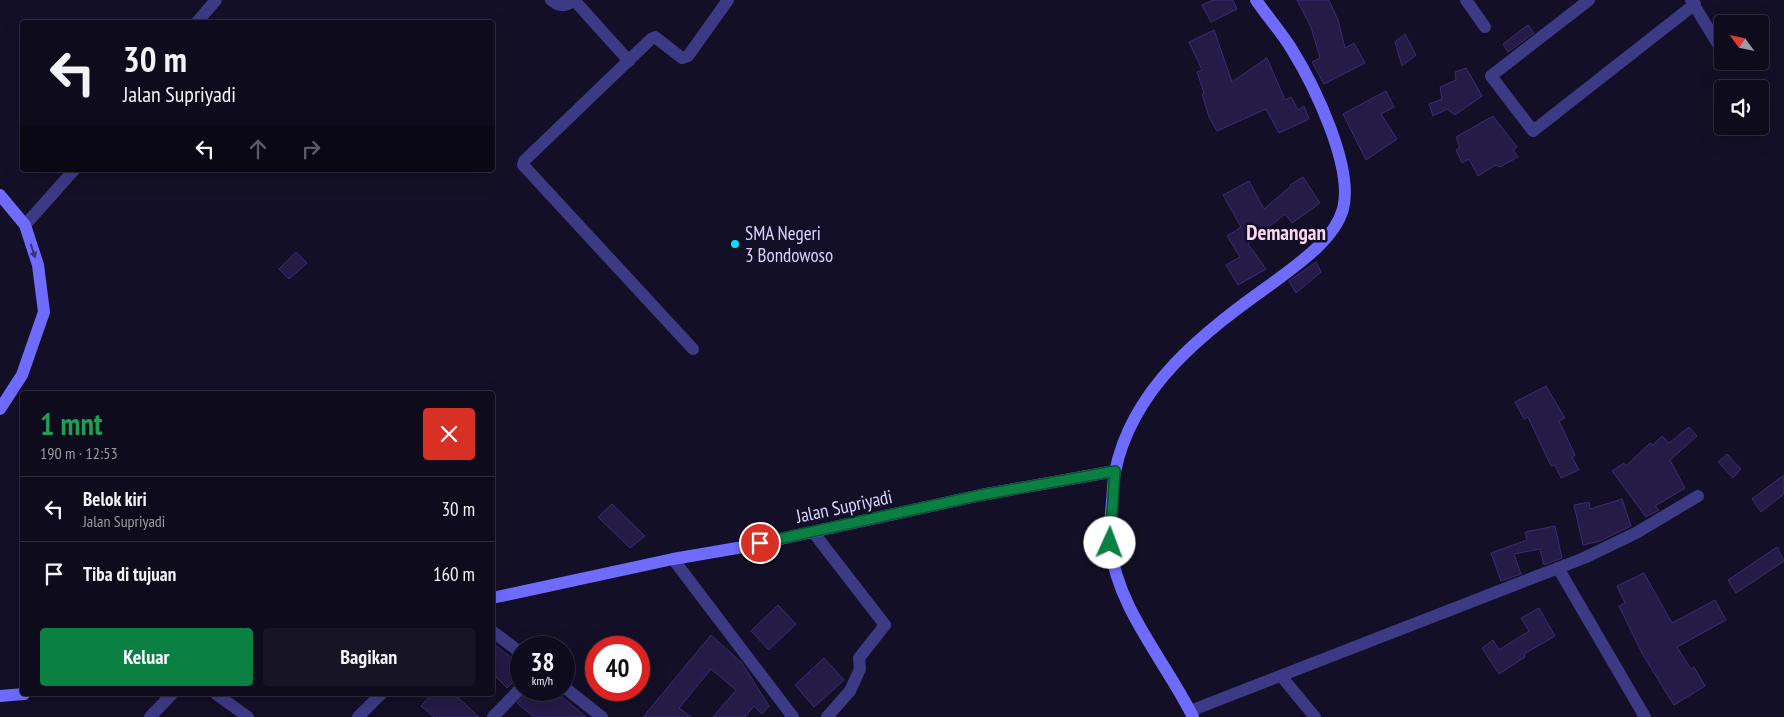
<!DOCTYPE html>
<html lang="id">
<meta charset="utf-8">
<style>
:root{--surface:#0e0b1c;--page:#171425;--text:#f1f3f6;--muted:#9b9ba3;--line:#2e2b3b;--accent:#0b8043}
body{margin:0;font-family:"PT Sans Narrow",sans-serif;background:var(--page);color:var(--text);height:100vh;display:flex;flex-direction:column;font-size:19px;white-space:nowrap}
*{box-sizing:border-box;margin:0}
p{font-size:16px;color:var(--muted)}
.icon{flex:none;width:28px;height:28px;fill:none;stroke:currentColor;stroke-width:2;stroke-linecap:round;stroke-linejoin:round}
.map{position:relative;flex:1;overflow:hidden}
.panel{position:absolute;left:20px;top:391px;width:475px;height:305px;display:flex;flex-direction:column;background:var(--surface);border-radius:5px;box-shadow:0 5px 20px #0002,0 0 0 1px var(--line)}
.panel>*{flex:none}
.banner{position:absolute;left:20px;top:20px;width:475px;height:152px;border-radius:5px;box-shadow:0 5px 20px #0002,0 0 0 1px var(--line);background:#0e0b1c;color:var(--text);overflow:hidden}
.needle{width:32px;rotate:303deg}
.fabs{position:absolute;left:1714px;top:15px;display:grid;gap:10px}
.fabs a{display:grid;place-items:center;width:55px;height:55px;border-radius:5px;background:var(--surface);box-shadow:0 5px 20px #0002,0 0 0 1px var(--line);font-size:25px}
.speed{position:absolute;left:510px;top:636px;display:flex;gap:10px;font-size:25px;font-weight:700;text-align:center}
.speed>*{display:grid;place-content:center;width:65px;height:65px;border-radius:50%;background:var(--surface);box-shadow:0 5px 20px #0002,0 0 0 1px var(--line);line-height:1}
.speed small{font-size:12px;font-weight:400}
.speed .limit{border:8px solid #d22;background:#fff;color:#111}
.pin{position:absolute;display:grid;place-items:center;width:42px;height:42px;color:#fff;margin:-21px;border:2px solid #fff;border-radius:50%;box-shadow:0 1px 5px #0007}
.me{position:absolute;width:55px;margin:-28px;rotate:2deg;stroke-linejoin:round;filter:drop-shadow(0 0 4px #0008)}
.turn{display:flex;align-items:center;gap:18px;height:105px;padding:0 20px;font-size:22px}
.turn .icon{width:65px;height:65px;stroke-width:2.5}
.turn b{display:block;font-size:35px;line-height:42px}
.lanes{display:flex;align-items:center;height:48px;padding:0 20px;background:#0003;justify-content:center;gap:25px;direction:ltr}
.lanes .off{opacity:.35}
.round{display:grid;place-items:center;flex:none;width:52px;height:52px;border-radius:5px;background:var(--page)}
.summary{display:flex;align-items:center;justify-content:space-between;height:85px;padding:0 20px}
h1{font-size:30px;font-weight:700;line-height:38px;color:#1e9e55}
.button{display:flex;gap:10px;margin-top:auto;padding:10px 20px}
.button a{flex:1;height:58px;border-radius:5px;background:var(--accent);color:#fff;font-size:20px;font-weight:700;line-height:58px;text-align:center}
.button a+a{background:var(--page);color:var(--text)}
ul{padding:0;list-style:none}
li{display:flex;align-items:center;gap:15px;height:65px;padding:0 20px;border-top:1px solid var(--line)}
li div{flex:1}
li b{display:block;font-size:19px}
li em{font-style:normal}
.map>svg:first-child{display:block}
.building{fill:#241b47;stroke:#3b2d73}
.lines{fill:none;stroke-linecap:round;stroke-linejoin:round}
.street{stroke:#3d3a85;stroke-width:12}
.secondary{stroke:#6f6bff;stroke-width:12}
.oneway{fill:#38347d}
.route-casing{stroke:#07532c;stroke-width:12}
.route{stroke:#0b8043;stroke-width:9}
.poi-dot{fill:#00e5ff;stroke:#130f26;stroke-width:2}
.labels{text-anchor:middle;dominant-baseline:central;stroke-width:5;stroke-linejoin:round;paint-order:stroke}
.poi-label{font-size:19px;fill:#d9d4ff;stroke:#130f26;text-anchor:start}
.street-label{font-size:19px;fill:#d9d4ff;stroke:#130f26}
.quarter-label{font-size:21px;font-weight:bold;fill:#ffd6f0;stroke:#130f26}
</style>
<div class="map">
<svg width="1784" height="717" viewBox="0 0 1784 717">
<rect width="100%" height="100%" fill="#130f26"/>
<g class="building">
<path d="M1213,0H1233L1237,9L1211,22L1202,5Z"/>
<path d="M1297,0H1329L1338,20L1345,48L1354,43L1365,63L1324,84L1312,62L1320,58L1311,27Z"/>
<path d="M1528,25L1534,33L1508,52L1503,44Z"/>
<path d="M1214,30L1232,82L1267,58L1285,100L1291,97L1298,110L1304,106L1309,119L1279,133L1266,109L1217,131L1209,117L1202,94L1204,93L1197,72L1202,70L1189,42Z"/>
<path d="M1405,34L1416,55L1402,66L1395,42Z"/>
<path d="M1466,68L1482,96L1455,115L1447,109L1433,116L1429,104L1442,99L1440,87L1456,80L1455,72Z"/>
<path d="M1386,91L1394,107L1381,114L1397,139L1366,160L1343,114Z"/>
<path d="M1493,116L1517,147L1513,150L1518,157L1500,167L1496,165L1478,176L1469,159L1462,163L1456,150L1460,147L1456,137Z"/>
<path d="M1303,177L1320,203L1292,223L1285,214L1248,244L1266,269L1238,285L1226,265L1240,257L1227,236L1241,227L1223,195L1249,181L1264,209L1291,186L1290,185Z"/>
<path d="M296,252L307,263L289,279L279,269Z"/>
<path d="M1316,262L1321,272L1296,293L1289,281Z"/>
<path d="M1546,386L1565,418L1559,421L1575,455L1572,457L1579,470L1561,478L1555,465L1551,466L1528,417L1524,419L1515,402Z"/>
<path d="M1689,427L1697,436L1670,460L1685,488L1655,506L1659,510L1646,517L1612,471L1624,463L1626,466L1650,443L1653,445L1662,436L1669,443Z"/>
<path d="M1727,454L1741,469L1733,478L1718,462Z"/>
<path d="M1784,475V494L1761,512L1752,499Z"/>
<path d="M1622,499L1631,526L1600,541L1583,545L1574,505L1589,502L1590,509Z"/>
<path d="M612,504L645,536L630,548L598,517Z"/>
<path d="M1555,526L1562,558L1544,565L1540,549L1514,554L1521,574L1501,581L1491,553L1527,540L1525,532Z"/>
<path d="M1777,547L1784,561L1736,593L1728,580Z"/>
<path d="M1644,573L1672,623L1715,600L1726,620L1677,647L1691,669L1694,667L1705,686L1674,705L1643,655L1619,606L1625,603L1617,586Z"/>
<path d="M778,605L796,624L769,650L751,631Z"/>
<path d="M1539,608L1555,636L1524,654L1525,657L1499,674L1482,648L1493,640L1499,650L1529,631L1521,618Z"/>
<path d="M711,635L742,663L769,706L762,714L754,706L745,717H713L736,690L711,669L679,708L691,717H643Z"/>
<path d="M492,642L521,666V674L507,688L492,673Z"/>
<path d="M824,658L844,680L814,707L795,685Z"/>
<path d="M529,690H554L586,717H534L517,703Z"/>
<path d="M432,694H454L479,717H434L421,706Z"/>
</g>
<g class="lines">
<g class="street">
<path d="M551,0C560,7 565,7 574,0"/>
<path d="M574,0L629,61"/>
<path d="M1466,0L1485,27"/>
<path d="M1589,0L1491,76L1533,131L1695,4"/>
<path d="M1691,0L1722,51"/>
<path d="M197,22L216,0"/>
<path d="M25,225L74,170"/>
<path d="M693,349L523,165L524,161L651,39L655,37L682,58L688,56L728,0"/>
<path d="M813,532L885,625L859,658L860,669L850,691L827,717"/>
<path d="M673,559L793,717"/>
<path d="M1558,568L1645,717"/>
<path d="M492,631L521,653"/>
<path d="M1281,676L1315,717"/>
<path d="M564,687L602,717"/>
<path d="M216,694L248,717"/>
<path d="M1190,711L1584,558L1636,533L1698,496"/>
<path d="M150,717L172,694"/>
<path d="M358,717L381,694"/>
<path d="M493,717L521,688"/>
</g>
<g class="secondary">
<path d="M0,195L25,225L38,265L44,312L22,375L0,409"/>
<path d="M492,598L673,559L743,547L981,495L1115,471"/>
<path d="M0,696L24,694"/>
<path d="M1193,717C1165,660 1117,609 1110,544C1109,531 1111,515 1112,501C1113,492 1113,481 1115,472C1132,387 1204,332 1270,285C1295,266 1334,241 1343,209C1354,167 1314,85 1291,48C1281,32 1267,16 1256,0"/>
</g>
</g>
<defs><path id="oneway-solid" d="M-6-.8H1V-3.2L6.5 0L1 3.2V.8H-6Z" transform="scale(1.25)"/></defs>
<use class="oneway" href="#oneway-solid" transform="translate(33 251) rotate(72)"/>
<g class="lines">
<g class="route-casing">
<path id="route" d="M760,543L981,495L1115,471L1110,543"/>
</g>
<use href="#route" class="route"/>
</g>
<circle class="poi-dot" cx="735" cy="244" r="5"/>
<g class="labels">
<g class="poi-label">
<text x="745" y="233">SMA Negeri<tspan x="745" dy="22">3 Bondowoso</tspan></text>
</g>
<g class="street-label">
<text transform="translate(844 506) rotate(-12)">Jalan Supriyadi</text>
</g>
<g class="quarter-label">
<text x="1286" y="232">Demangan</text>
</g>
</g>
</svg>
<div class="fabs">
<a><svg class="needle" viewBox="-14 -14 28 28"><path d="M0-13l5 13h-10z" fill="#e53935"/><path d="M0 13l5-13h-10z" fill="#9b9ba3"/></svg></a>
<a><svg class="icon" aria-label="sound" viewBox="0 0 24 24"><path d="M4 9h4l5-4v14l-5-4H4zM17 9q2 3 0 6"/></svg></a>
</div>
<div class="speed"><div>38<small>km/h</small></div><div class="limit">40</div></div>
<div class="pin" style="left:760px;top:543px;background:#d93025"><svg class="icon" aria-label="arrive" viewBox="0 0 24 24"><path d="M6 21V4h12l-3 4 3 4H6"/></svg></div>
<svg class="me" style="left:1110px;top:543px" viewBox="-20 -20 40 40"><circle r="19" fill="#fff"/><path d="M0-13L10 11 0 6-10 11z" fill="#0b8043"/></svg>
<div class="banner">
<div class="turn"><svg class="icon" aria-label="left" viewBox="0 0 24 24"><path d="M17 20v-9H6M10 6l-5 5 5 5"/></svg><div><b>30 m</b>Jalan Supriyadi</div></div>
<div class="lanes"><svg class="icon" aria-label="left" viewBox="0 0 24 24"><path d="M17 20v-9H6M10 6l-5 5 5 5"/></svg><svg class="icon off" aria-label="ahead" viewBox="0 0 24 24"><path d="M12 20V5M6 11l6-6 6 6"/></svg><svg class="icon off" aria-label="right" viewBox="0 0 24 24"><path d="M7 20v-9h11M14 6l5 5-5 5"/></svg></div>
</div>
<section class="panel">
<div class="summary"><div><h1>1 mnt</h1><p>190 m · 12:53</p></div><a class="round" style="background:#d93025;color:#fff"><svg class="icon" aria-label="close" viewBox="0 0 24 24"><path d="M6 6l12 12M18 6L6 18"/></svg></a></div>
<ul>
<li><svg class="icon" aria-label="left" viewBox="0 0 24 24"><path d="M17 20v-9H6M10 6l-5 5 5 5"/></svg><div><b>Belok kiri</b><p>Jalan Supriyadi</p></div><em>30 m</em></li>
<li><svg class="icon" aria-label="arrive" viewBox="0 0 24 24"><path d="M6 21V4h12l-3 4 3 4H6"/></svg><div><b>Tiba di tujuan</b></div><em>160 m</em></li>
</ul>
<div class="button"><a>Keluar</a><a>Bagikan</a></div>
</section>
</div>
